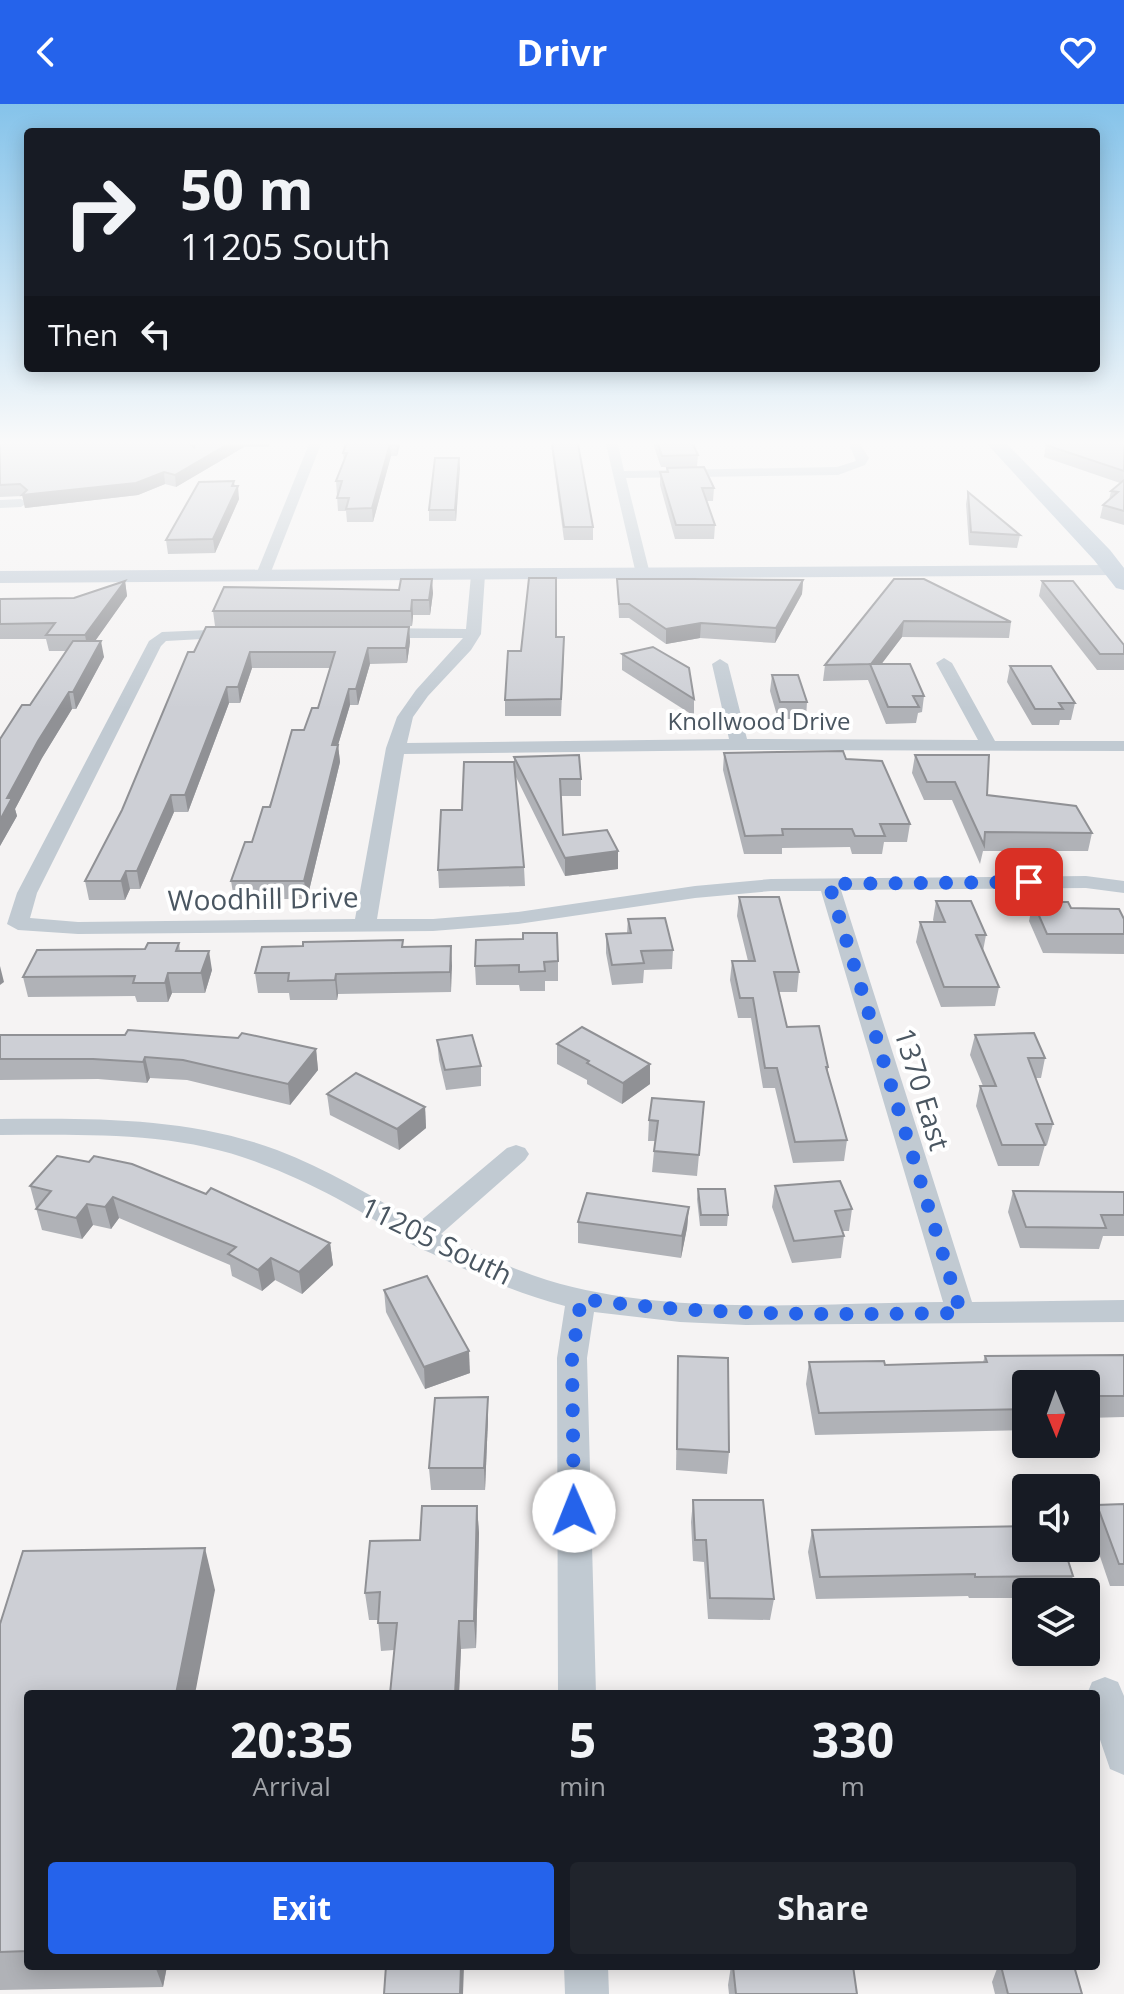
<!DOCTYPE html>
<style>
:root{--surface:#171b24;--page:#20242c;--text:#f1f3f6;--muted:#9ea1a6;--accent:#2563eb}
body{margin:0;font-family:"Open Sans",sans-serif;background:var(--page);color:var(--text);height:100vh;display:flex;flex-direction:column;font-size:30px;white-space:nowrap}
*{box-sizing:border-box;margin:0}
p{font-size:26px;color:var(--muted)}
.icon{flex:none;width:44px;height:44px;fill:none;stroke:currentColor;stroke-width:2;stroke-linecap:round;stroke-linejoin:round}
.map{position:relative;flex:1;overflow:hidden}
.drawer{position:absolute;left:24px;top:1586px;width:1076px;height:280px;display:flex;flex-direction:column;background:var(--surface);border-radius:8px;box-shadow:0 4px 20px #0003}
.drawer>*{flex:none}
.guide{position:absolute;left:24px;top:24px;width:1076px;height:244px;border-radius:8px;box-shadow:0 4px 20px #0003;background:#171b24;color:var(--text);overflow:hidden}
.needle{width:52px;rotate:179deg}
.buttons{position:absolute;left:1012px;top:1266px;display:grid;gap:16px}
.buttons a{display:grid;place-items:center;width:88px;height:88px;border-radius:8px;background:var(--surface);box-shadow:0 4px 20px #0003;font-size:40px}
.pin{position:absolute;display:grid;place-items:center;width:68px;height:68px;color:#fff;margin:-34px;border-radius:16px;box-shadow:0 4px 12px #0006}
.me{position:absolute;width:88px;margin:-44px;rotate:359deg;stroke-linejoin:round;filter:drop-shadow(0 0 6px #0008)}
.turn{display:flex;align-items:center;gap:28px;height:168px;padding:0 24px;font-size:36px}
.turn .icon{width:104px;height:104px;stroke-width:2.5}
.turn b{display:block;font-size:56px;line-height:68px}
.then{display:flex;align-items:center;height:76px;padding:0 24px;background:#0003;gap:16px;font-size:30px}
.eta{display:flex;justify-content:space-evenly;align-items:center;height:136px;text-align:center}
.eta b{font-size:48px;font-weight:700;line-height:56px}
.primary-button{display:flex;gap:16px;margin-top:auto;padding:16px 24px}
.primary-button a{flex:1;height:92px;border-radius:8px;background:var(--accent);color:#fff;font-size:32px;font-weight:700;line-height:92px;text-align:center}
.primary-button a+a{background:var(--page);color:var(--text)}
header{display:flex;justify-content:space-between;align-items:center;height:104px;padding:0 24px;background:var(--accent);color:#fff;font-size:36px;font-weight:700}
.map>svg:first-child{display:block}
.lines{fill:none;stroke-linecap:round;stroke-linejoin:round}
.minor{fill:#c1cad2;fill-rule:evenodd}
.secondary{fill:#c1cbd6;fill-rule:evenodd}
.primary{fill:#b3c2d1;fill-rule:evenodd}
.wall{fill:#b0b2b7}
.shaded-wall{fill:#909195}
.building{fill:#cdcfd5;stroke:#909195;stroke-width:2}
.route{stroke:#2563eb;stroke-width:14;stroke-dasharray:0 25.2}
.labels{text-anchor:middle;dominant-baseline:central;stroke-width:8;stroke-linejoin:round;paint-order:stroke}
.far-street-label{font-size:24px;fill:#4a5661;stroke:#fff}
.street-label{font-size:28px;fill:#4a5661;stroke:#fff}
</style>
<header><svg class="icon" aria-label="back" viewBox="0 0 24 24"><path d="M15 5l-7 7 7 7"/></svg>Drivr<svg class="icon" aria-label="heart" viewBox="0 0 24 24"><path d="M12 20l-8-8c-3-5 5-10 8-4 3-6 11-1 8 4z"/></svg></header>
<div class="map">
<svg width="1124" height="1890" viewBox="0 0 1124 1890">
<rect width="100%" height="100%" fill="#f5f3f3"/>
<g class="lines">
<g class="minor">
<path d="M309,340H321L269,473L257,476L255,473Z"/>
<path d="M606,340H618L624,367L837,363L856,357L849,340H860L869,354L865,361L838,371L626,374L650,470L643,474L636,470Z"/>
<path d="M0,396L21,395L27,399L21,403L0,404Z"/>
<path d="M478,467L485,471L481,530L471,546L428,592L413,613L407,639L729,635L712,560L720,555L728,560L747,635L978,636L936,559L944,554L952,559L995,637H1124V647L747,646L404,650L377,815H433L518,808L695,782L771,775L1086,772L1124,777V789L1086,784L841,786L972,1198L1124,1196V1218L746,1221L680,1218L594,1208L587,1254L596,1590H558L557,1254L565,1202C520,1190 477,1172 435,1151C427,1147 415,1143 408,1138C364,1107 310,1078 259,1059C177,1027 85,1031 0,1031V1015C93,1014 189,1013 277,1046C327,1065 372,1093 419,1118L507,1044L516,1041L525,1044L529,1050L525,1056L441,1130C475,1148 510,1164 547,1176C669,1213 816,1199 943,1198L821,787H771L695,794L518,820L433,827L78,830L18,826L7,820L17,789L149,537L162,528L232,525L237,527V533L166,537L161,542L37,789L30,814L78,818L355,815L386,644L397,613L416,586L463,534H376L368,529L376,524L466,525L471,471Z"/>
<path d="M1105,1573L1118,1578L1124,1592V1671L1110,1665L1096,1624V1590H1087L1092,1578Z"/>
<path d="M564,1862H608L609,1890H565Z"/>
</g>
<path class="secondary" d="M1114,461L1121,463L1124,466L1121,471L0,479V467Z"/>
<path class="primary" d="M987,340H1007L1110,446L1124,464V486L1116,484L1094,456Z"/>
</g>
<g class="wall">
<path d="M0,340L194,343L195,340H270L268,343H244L176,383L165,380L138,391L25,404L23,392L0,393Z"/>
<path d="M346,340H400L397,352H391L373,418H347L346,407H338L336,377L344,357L343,349Z"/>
<path d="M551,340H578L593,423V436H564Z"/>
<path d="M653,340H693L698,351L697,363H661Z"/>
<path d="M1046,340H1124V421L1100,414L1103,401L1109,396L1111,387L1120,379L1044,353Z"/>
<path d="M459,354L456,417H429V406Z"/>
<path d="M667,364L714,384L713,397H707L715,421L714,435H675L660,381V368H666Z"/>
<path d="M234,382L239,395L215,449L168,450L166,436Z"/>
<path d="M968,388L1020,431L1017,444L969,441L966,400Z"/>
<path d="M617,475L803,476L802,490L775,539L700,534L666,540L629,514H619Z"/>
<path d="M894,475L1011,518L1009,534L902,533L881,560L924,592L922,608L918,609L916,619L886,620L868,576L823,577L825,561Z"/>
<path d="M125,477L127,492L95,537L104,553L76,605H72L42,654L15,705L17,712L0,742V635L30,601L67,547H49L46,535H0V495L74,494Z"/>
<path d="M1042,477L1124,541V566H1097L1039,492Z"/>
<path d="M433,489L430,511H413L412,522H215L213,507Z"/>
<path d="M409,523L410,538L407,559L370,560L358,601H350L338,641L340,658L307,795H234L231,777L252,738L304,626L318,604L330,564H252L240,599H229L188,708H174L140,785H130L125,796H89L85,777L122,706L194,548Z"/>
<path d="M556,533L564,549L561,612H505V596L521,547Z"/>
<path d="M622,550L694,595V612L622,566Z"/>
<path d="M1010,562L1075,599L1071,616H1060L1059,621H1032L1007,578Z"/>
<path d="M772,571L807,598L806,615H778L770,587Z"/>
<path d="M724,649L846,655L910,720L907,738H884L882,750H852L850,743L782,744V750H744L723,666Z"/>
<path d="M915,651L987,691L1092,729L1088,747H983L980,760L952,696H924L912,669Z"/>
<path d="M514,653L581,675V692H561L563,731L618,747V765L565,772L515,671L524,763L525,782L439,784L438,766L462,706L514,666Z"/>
<path d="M739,793L799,868L797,888H779L787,923L828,963V970L847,1036L844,1057L793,1059L775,984H763L751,914H738L730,876L732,857H748L737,812Z"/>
<path d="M936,797L986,831L983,847L999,883L995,902L941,903L916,838L920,818H934L933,816Z"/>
<path d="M1033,798L1124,815V850L1043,849L1029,817Z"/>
<path d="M628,815L673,846L672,865L644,866L643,879L612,881L606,849V830L627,829Z"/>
<path d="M403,836V843L451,842V888L338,890L337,896H290L289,889H258L255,869L303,842Z"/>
<path d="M179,839L180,847L212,866L205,889H172L168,898H137L135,892L28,893L23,873Z"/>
<path d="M558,857V877H545V887H520L519,881H476L475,862Z"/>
<path d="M0,931L316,945L318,966L290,1001L187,976L150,974L147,979L98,975L0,976Z"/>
<path d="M975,931L1045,954L1041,974H1035L1053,1020L1047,1041H1045L1039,1062H998L976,1002L980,982H983L970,951Z"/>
<path d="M437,936L481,962V982L446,986L439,956Z"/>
<path d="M557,940L650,980L622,1000L587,980V976L557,960Z"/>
<path d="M327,990L425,1003L426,1024L399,1046L330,1011Z"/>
<path d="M649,1016L702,1019L697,1072L652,1068L655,1037H648Z"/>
<path d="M57,1052L330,1139L333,1161L302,1190L275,1176L262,1187L232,1172L230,1161L119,1114L111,1125L93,1121L82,1135L42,1126L30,1082Z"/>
<path d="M775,1082L852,1105L849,1127H842L844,1132L841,1154L792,1159L772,1103Z"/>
<path d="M698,1085L728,1111L727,1122H700L697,1095Z"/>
<path d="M1013,1087L1124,1088V1132H1103L1099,1145L1020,1144L1008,1108Z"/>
<path d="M689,1103L687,1124L681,1154L578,1139V1118Z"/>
<path d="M384,1186L470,1269L425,1285L386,1208Z"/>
<path d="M1124,1251V1313L1086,1314V1280H1026V1326L815,1331L806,1280L809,1258L885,1261L983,1258L985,1252Z"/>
<path d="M678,1252L729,1348L727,1370L676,1366Z"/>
<path d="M488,1293V1315L485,1386H431L429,1364Z"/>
<path d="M693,1396L774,1495L770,1516L708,1515L704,1458L693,1457L691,1418Z"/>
<path d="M1124,1400V1482H1110L1090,1423L1097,1401Z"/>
<path d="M477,1402L479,1429L476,1544L461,1545L459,1590H390L394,1546L381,1547L378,1516H369L365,1489L420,1436Z"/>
<path d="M812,1426L1073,1472L1067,1488H1026V1494H969L968,1492L816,1495L808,1448Z"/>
<path d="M215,1486L28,1590V1862H167L163,1883L0,1886V1520Z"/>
<path d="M731,1862H853L857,1890H729L728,1881Z"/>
<path d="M998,1862H1074L1082,1890H995L992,1878Z"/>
</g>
<g class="shaded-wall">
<path d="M228,340H244V343L176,383L175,371Z"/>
<path d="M390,340L391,352L373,418L372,404Z"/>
<path d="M396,340H400L397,352Z"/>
<path d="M459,354L460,364L456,417L455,406Z"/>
<path d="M164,368L165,380L138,391L25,404L22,391Z"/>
<path d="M234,377L235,387L238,382L239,395L215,449L213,435Z"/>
<path d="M432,475L433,489L430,511L429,496Z"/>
<path d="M803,476L802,490L775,539L776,524Z"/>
<path d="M125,477L127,492L88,547L85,531Z"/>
<path d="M412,496L413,511L412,522L411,507Z"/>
<path d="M904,517L902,533L874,570L871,560Z"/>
<path d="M701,519L700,534L666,540V525Z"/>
<path d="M409,523L410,538L407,559L406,544Z"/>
<path d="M101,537L104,553L76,605L73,588Z"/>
<path d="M368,544L370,560L358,601L356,585Z"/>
<path d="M250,548L252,564L240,599L238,583Z"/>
<path d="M227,583L229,599L188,708L185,691Z"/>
<path d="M349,585L350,601L338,641L340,658L307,795L304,777L332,641Z"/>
<path d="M69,588L72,605L42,654L15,705L17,712L0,742V716L7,694L38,637Z"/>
<path d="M171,691L174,708L140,785L137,767Z"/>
<path d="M618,747V765L565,772V754Z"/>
<path d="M126,767L130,785L125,796L121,777Z"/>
<path d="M451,842L452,862L451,888L450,868Z"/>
<path d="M209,847L212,866L205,889L201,869Z"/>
<path d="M0,862L4,878L0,881Z"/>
<path d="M168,869L172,889L168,898L165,879Z"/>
<path d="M336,870L338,890L337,896L335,876Z"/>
<path d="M316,945L318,966L290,1001L288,980Z"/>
<path d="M145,953L150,974L147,979L143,958Z"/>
<path d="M650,960V980L622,1000L623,979Z"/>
<path d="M425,1003L426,1024L399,1046L397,1025Z"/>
<path d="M113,1093L119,1114L111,1125L105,1103Z"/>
<path d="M87,1100L93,1121L82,1135L76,1114Z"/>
<path d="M689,1103L687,1124L681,1154L682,1132Z"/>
<path d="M330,1139L333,1161L302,1190L299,1168Z"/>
<path d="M271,1154L275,1176L262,1187L258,1166Z"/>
<path d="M469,1247L470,1269L425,1285L424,1263Z"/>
<path d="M488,1293V1315L485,1386L484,1364Z"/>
<path d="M477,1402L479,1429L476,1544L474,1517Z"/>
<path d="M205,1444L215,1486L195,1590H176Z"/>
<path d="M459,1517L461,1545L459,1590H455Z"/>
<path d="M155,1862H167L163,1883Z"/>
<path d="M461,1862H464L463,1890H460Z"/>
</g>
<g class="building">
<path d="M0,340H190L194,343L195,340H228L175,371L164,368L136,379L22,391L27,386L20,380L0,381Z"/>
<path d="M346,340H390L372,404L346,405L349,394H337L342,377H336L347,349H343Z"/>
<path d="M552,340H578L593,423H564Z"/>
<path d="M658,340H693L698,351L662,352Z"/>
<path d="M1046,340H1124V367L1046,341Z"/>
<path d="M435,354H459L455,406H429Z"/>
<path d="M704,363L714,384H702L715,421H676L660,368H668L667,364Z"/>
<path d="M1124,376V407L1103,401L1118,388L1111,387Z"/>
<path d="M234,377L232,382H238L213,435L166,436L199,378Z"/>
<path d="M968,388L1020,431L971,428Z"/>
<path d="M529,474H556V533H564L561,595L505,596L508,547H521Z"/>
<path d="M401,475H432L429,496H412L411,507H213L224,483L399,486Z"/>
<path d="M617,475H693L803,476L776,524L701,519L666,525L629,500H619Z"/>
<path d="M894,475H924L1011,518L904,517L871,560L825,561Z"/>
<path d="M125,477L85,531H46L55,519L0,520V495L74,494Z"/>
<path d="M1042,477H1073L1124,541V550H1100Z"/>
<path d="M206,523H409L406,544H368L356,585H349L332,641H338L304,777H231L245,738H252L263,703H270L292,626H304L312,604H318L335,548H250L238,583H227L185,691H171L137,767H126L121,777H85L122,706L188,548H194Z"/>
<path d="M73,537H101L73,588H69L38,637L7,694H12L0,716V635L22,601H30Z"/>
<path d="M653,543L689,564L694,595L622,550Z"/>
<path d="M870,560H910L924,592H913L919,603H888Z"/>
<path d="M1010,562H1051L1075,599H1059L1063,605H1035Z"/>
<path d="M772,571H798L807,598H780Z"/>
<path d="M843,647L846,655L882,657L910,720H880L885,732H855L852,725H782L783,731L745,732L724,649Z"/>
<path d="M579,651L581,675H560L563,731L607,726L618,747L565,754L514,653Z"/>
<path d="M915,651H989L987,691L1076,702L1092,729L985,728L984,741L955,678H927Z"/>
<path d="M464,658H514L524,763L438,766L441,706H462Z"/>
<path d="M739,793H779L799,868H774L787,923L819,922L828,963H826L847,1036L795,1038L777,964H765L753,894H740L732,857H755Z"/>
<path d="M936,797H971L986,831H976L999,883H944L920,818H945Z"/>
<path d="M1033,798H1068L1071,804L1119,805L1124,815V830H1047Z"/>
<path d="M665,814L673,846L641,847L644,859L612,861L606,830L631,829L628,815Z"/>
<path d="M523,829H557L558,857L544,858L545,867L519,868V861L475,862L476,836L523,835Z"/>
<path d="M403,836L402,843L451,842L450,868L336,870L335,876L288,877L289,869H255L262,843L303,842V838Z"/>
<path d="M148,839H179L176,847H209L201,869H168L165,879H133L135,872L23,873L37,846L145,845Z"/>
<path d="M582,923L650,960L623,979L587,959L589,957L557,940Z"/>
<path d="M128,926L238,934L242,929L316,945L288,980L183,956L145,953L143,958L93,955H0V931H125Z"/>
<path d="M1034,929L1045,954H1028L1053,1020H1036L1045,1041H1002L980,982H996L975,931Z"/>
<path d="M472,931L481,962L445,966L437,936Z"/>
<path d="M356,969L425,1003L397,1025L327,990Z"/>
<path d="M652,994L704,998L699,1051L654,1047L658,1017L649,1016Z"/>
<path d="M57,1052L89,1058L94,1052L132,1060L206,1090L211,1084L330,1139L299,1168L271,1154L258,1166L228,1150L236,1143L113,1093L105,1103L87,1100L76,1114L36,1105L51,1087L30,1082Z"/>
<path d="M840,1077L852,1105L835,1107L844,1132L794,1137L775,1082Z"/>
<path d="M698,1085H725L728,1111H701Z"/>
<path d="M1013,1087L1124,1088V1111H1101L1106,1124L1026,1123Z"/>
<path d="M587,1089L689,1103L682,1132L578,1118Z"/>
<path d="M427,1172L469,1247L424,1263L384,1186Z"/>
<path d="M1124,1251V1292H1086V1280H1026V1305L819,1309L809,1258L884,1257L885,1261L987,1258L985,1252Z"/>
<path d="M678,1252L728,1254L729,1348L677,1345Z"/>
<path d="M488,1293L484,1364H429L435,1294Z"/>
<path d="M693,1396H763L774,1495L710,1494L706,1436H695Z"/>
<path d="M1124,1400V1460H1119L1097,1401Z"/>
<path d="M422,1402H477L474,1517H459L455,1590H390L397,1519H378L380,1488L365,1489L370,1437L420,1436Z"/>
<path d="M1026,1422V1444H1064L1073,1472L975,1473V1470L820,1473L812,1426Z"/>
<path d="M205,1444L176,1590H28V1847L0,1848V1520L23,1447Z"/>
<path d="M386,1862H461L460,1890H384Z"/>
<path d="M733,1862H853L857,1890H736Z"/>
<path d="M1001,1862H1074L1082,1890H1008Z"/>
</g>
<linearGradient id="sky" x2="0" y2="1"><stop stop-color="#85c3ea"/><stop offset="0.56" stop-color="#fafafa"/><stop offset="1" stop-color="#fafafa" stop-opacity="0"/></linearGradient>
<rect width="1124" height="605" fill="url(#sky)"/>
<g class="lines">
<path class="route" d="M574,1407L572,1254L581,1195C709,1212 831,1211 961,1209L829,780L1029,778"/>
</g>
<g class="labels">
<g class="far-street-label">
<text x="759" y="616">Knollwood Drive</text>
</g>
<g class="street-label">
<text transform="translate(263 794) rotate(-1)">Woodhill Drive</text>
<text transform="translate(923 985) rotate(73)">1370 East</text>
<text transform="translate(437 1136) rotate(26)">11205 South</text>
</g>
</g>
</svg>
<div class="buttons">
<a><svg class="needle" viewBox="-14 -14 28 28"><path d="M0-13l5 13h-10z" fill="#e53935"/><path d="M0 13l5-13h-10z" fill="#9ea1a6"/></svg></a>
<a><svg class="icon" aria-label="sound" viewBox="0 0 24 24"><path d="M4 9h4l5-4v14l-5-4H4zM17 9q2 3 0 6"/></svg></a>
<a><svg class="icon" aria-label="layers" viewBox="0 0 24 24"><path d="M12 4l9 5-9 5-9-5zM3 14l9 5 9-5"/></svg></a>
</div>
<div class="pin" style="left:1029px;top:778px;background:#d93025"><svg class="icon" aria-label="arrive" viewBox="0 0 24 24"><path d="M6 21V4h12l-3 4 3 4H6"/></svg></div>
<svg class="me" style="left:574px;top:1407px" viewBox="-20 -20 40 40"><circle r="19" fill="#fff"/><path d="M0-13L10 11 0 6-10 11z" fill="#2563eb"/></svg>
<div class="guide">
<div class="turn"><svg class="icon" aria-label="right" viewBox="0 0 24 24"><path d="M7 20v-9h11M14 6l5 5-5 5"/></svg><div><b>50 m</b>11205 South</div></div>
<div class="then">Then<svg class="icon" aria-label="left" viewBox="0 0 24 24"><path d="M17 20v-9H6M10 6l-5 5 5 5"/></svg></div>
</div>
<section class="drawer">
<div class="eta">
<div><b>20:35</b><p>Arrival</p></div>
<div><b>5</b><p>min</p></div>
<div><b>330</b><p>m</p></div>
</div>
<div class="primary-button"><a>Exit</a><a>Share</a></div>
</section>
</div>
